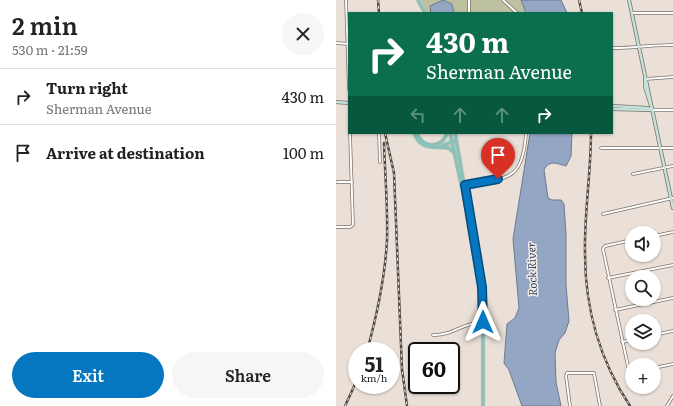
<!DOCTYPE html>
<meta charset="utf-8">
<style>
:root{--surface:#fff;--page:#f6f6f6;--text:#222;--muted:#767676;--line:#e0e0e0;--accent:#0577c1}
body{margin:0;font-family:Literata,serif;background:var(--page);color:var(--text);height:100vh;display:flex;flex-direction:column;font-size:15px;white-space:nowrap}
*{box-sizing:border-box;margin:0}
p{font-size:13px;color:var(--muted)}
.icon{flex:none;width:22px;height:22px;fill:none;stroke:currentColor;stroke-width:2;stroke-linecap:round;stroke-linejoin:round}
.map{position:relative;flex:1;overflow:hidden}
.sheet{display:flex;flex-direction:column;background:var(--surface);width:336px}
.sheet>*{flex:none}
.top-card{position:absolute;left:12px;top:12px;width:265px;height:122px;border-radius:0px;box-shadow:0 1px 3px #0004;background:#0b6e4f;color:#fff;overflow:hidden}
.controls{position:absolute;left:289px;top:226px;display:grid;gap:8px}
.controls a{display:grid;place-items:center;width:36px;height:36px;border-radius:50%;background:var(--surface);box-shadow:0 1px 3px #0004;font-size:20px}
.speed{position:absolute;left:12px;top:342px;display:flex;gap:8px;font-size:20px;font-weight:700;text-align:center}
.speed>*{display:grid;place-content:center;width:52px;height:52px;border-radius:50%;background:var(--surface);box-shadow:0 1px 3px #0004;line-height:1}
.speed small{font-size:10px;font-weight:400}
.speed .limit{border:2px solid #111;border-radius:6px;background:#fff;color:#111}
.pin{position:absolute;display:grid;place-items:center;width:34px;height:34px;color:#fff;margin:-41px -17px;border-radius:50% 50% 50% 0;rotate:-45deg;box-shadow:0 0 4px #0007}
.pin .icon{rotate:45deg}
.me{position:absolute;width:44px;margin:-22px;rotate:0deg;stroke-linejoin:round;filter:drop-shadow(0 0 3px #0008)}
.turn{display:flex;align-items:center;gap:14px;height:84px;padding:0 12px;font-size:18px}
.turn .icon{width:52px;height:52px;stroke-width:2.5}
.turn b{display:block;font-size:28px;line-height:34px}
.lanes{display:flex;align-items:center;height:38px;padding:0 12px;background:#0003;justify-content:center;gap:20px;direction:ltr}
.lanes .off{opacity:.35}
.round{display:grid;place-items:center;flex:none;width:42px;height:42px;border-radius:21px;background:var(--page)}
.head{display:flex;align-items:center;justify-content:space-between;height:68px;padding:0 12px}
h1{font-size:24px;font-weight:600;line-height:30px}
.primary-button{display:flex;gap:8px;margin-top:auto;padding:8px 12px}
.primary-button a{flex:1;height:46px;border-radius:24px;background:var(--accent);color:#fff;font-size:16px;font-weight:600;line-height:46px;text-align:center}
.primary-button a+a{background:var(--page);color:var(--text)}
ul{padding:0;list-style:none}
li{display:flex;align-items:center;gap:12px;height:56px;padding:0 12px;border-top:1px solid var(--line)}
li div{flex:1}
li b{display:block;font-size:15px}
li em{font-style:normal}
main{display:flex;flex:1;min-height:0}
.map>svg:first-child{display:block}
.green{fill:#bdc1a0}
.water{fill:#93a7c5;stroke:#6c798d}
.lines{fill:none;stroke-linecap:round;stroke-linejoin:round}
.minor-casing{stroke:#7c726a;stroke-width:3.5}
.tertiary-casing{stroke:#7c726a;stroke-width:4}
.secondary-casing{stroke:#7c726a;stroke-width:4}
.primary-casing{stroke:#c1c0c0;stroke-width:4.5}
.minor{stroke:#fff;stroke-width:2}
.tertiary{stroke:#fff;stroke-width:2.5}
.secondary{stroke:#c4e1da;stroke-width:2.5}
.primary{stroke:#89c2b6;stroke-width:3}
.rail-casing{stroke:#4f4a45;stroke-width:2.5}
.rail{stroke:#f9ede4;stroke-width:1;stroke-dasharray:3;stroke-linecap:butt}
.route-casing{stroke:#034d7d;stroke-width:10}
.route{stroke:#0577c1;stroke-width:7}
.labels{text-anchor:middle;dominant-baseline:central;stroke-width:3;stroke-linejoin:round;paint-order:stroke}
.water-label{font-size:11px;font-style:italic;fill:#233d67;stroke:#f9ede4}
</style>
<main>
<section class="sheet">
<div class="head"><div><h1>2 min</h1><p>530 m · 21:59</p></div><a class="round"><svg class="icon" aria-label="close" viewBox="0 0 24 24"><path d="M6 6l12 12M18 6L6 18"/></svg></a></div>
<ul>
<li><svg class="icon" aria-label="right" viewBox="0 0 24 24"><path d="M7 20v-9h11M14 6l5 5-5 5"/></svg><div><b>Turn right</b><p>Sherman Avenue</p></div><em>430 m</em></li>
<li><svg class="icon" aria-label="arrive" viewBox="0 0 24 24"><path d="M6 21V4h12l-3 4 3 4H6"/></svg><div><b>Arrive at destination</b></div><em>100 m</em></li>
</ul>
<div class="primary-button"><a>Exit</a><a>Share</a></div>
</section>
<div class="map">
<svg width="337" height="406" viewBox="0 0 337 406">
<rect width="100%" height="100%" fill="#ebe0d7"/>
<path class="green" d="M82,0H185L190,13H89Z"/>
<g class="water">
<path d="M107,0L116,4L118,13H95L94,6Z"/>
<path d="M185,0H225L231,13H190Z"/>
<path d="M194,133H236L235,156L230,166C221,164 214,159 208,170L212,198L216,200H225L228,204L230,235V285L233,321L229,333L223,340L219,353L220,382L225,406H186L173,370L168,363L171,324L179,318L183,308L177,239Z"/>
</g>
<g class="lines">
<g class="minor-casing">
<g id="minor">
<path d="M10,0L13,89"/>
<path d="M167,0L181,13"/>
<path d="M133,13V0"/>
<path d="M296,13H337"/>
<path d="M0,43L13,44"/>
<path d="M276,48C297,48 316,45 337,45"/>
<path d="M309,79L337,77"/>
<path d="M43,133L44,162"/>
<path d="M265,148H337"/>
<path d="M297,174L337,166"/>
<path d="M1,182H16"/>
<path d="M128,185C170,178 187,183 190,133"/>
<path d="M267,214L337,198"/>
<path d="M0,227H14L17,225L14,133"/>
<path d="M318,236L337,232"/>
<path d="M296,240L269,246L267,249L293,371L296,373"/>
<path d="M272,278L337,265"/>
<path d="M279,310L337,298"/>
<path d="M97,335C116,336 128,322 147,322"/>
<path d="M318,335L337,331"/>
<path d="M286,342L296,340"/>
<path d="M318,368L337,364"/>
<path d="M234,406L230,376L231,373H258L264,406"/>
<path d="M331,406L337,396"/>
</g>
</g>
<g class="tertiary-casing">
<path id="tertiary" d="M316,110H337"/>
</g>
<g class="secondary-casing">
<g id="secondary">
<path d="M293,0L337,208"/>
<path d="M309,80V87L316,109"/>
<path d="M0,102L13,103"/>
<path d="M276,106L312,108L316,110"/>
<path d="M276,109L315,110"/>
</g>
</g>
<g class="primary-casing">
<g id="primary">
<path d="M82,0L89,13"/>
<path d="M78,133C85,151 98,146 113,148L117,152"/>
<path d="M81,133C86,149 106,149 111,133"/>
<path d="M114,133L133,219"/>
<path d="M119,133L147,297V406"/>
<path d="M106,146L118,141"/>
</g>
</g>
<use href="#minor" class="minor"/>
<use href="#tertiary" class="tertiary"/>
<use href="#secondary" class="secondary"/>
<use href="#primary" class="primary"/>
<g class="rail-casing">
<g id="rail">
<path d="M42,0L43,13"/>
<path d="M243,0L246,13"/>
<path d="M49,133L58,173L66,369L71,406"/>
<path d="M255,133C255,173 248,214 249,254C249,308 264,361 294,406"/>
<path d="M31,351C41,315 49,278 51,240C52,208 49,175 48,143"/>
<path d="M9,406L21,380"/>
</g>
</g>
<use href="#rail" class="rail"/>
</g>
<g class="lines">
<g class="route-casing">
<path id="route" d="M147,322L146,287L129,185L162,179"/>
</g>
<use href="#route" class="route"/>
</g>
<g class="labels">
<g class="water-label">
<text transform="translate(195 269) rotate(-92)">Rock River</text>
</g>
</g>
</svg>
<div class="controls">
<a><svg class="icon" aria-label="sound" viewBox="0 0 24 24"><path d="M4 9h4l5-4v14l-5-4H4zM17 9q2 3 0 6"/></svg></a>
<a><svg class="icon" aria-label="search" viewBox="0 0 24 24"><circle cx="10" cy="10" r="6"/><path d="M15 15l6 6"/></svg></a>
<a><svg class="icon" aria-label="layers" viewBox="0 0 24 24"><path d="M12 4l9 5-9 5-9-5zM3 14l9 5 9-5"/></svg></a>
<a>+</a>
</div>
<div class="speed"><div>51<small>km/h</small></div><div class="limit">60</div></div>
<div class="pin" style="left:162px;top:179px;background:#d93025"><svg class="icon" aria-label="arrive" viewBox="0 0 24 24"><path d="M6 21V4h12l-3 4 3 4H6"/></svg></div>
<svg class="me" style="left:147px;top:322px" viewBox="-20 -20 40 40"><path d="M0-17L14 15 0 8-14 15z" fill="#0577c1" stroke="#fff" stroke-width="4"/></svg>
<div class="top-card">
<div class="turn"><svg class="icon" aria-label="right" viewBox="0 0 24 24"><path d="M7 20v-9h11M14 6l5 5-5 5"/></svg><div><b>430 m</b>Sherman Avenue</div></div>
<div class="lanes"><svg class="icon off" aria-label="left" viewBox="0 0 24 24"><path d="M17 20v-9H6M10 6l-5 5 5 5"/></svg><svg class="icon off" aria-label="ahead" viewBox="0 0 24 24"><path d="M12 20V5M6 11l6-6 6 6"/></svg><svg class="icon off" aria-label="ahead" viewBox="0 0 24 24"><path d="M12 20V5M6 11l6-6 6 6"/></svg><svg class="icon" aria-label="right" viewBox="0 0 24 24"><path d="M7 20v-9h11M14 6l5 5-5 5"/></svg></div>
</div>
</div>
</main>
